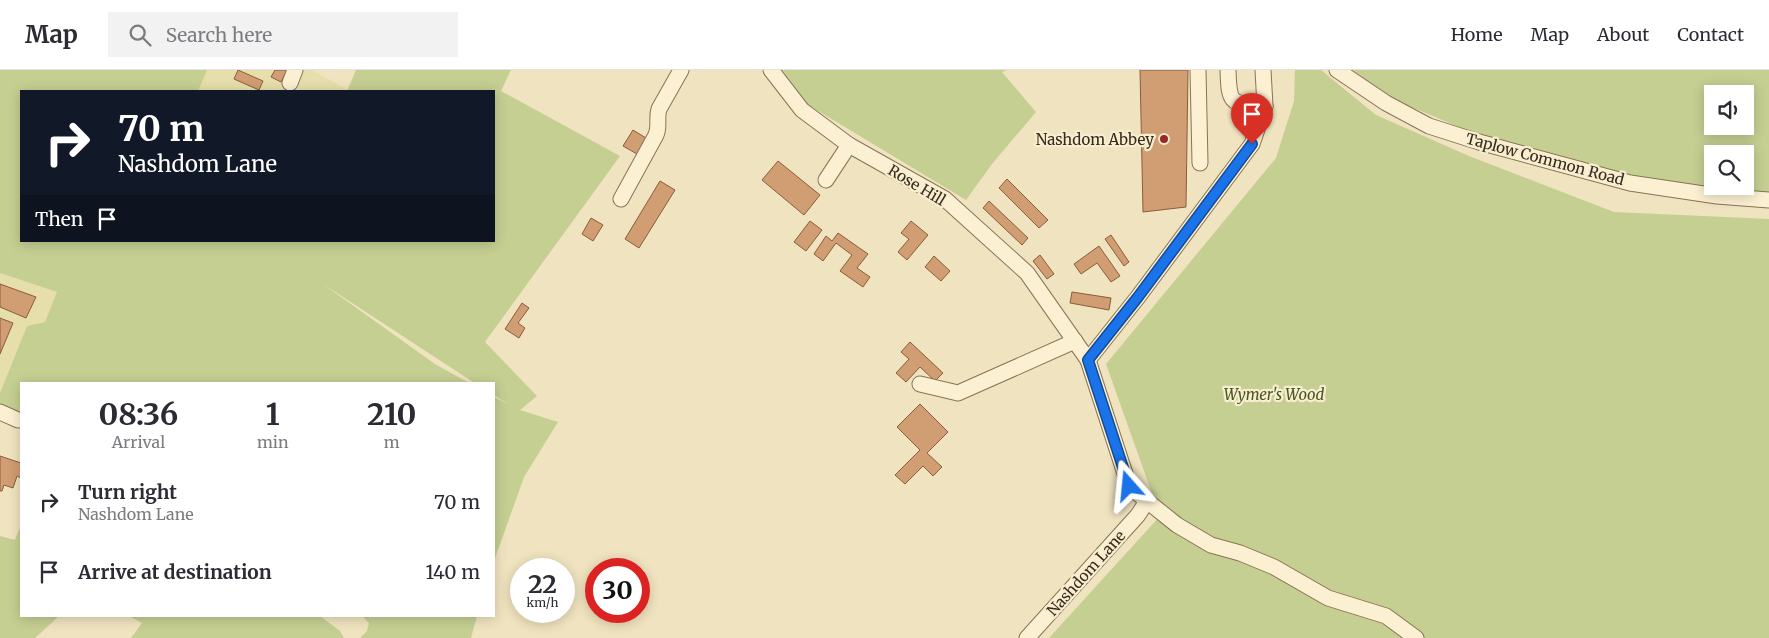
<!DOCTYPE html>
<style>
:root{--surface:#fff;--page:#f2f2f3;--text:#2b2b33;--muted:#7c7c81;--line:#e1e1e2}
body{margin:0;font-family:Merriweather,serif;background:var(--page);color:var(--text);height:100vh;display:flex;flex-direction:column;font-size:19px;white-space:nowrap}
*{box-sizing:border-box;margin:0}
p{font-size:16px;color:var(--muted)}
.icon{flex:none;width:28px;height:28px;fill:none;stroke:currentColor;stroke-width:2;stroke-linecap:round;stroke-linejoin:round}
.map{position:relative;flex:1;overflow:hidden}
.drawer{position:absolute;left:20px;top:312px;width:475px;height:235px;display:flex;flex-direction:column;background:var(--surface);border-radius:0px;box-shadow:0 2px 12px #0003}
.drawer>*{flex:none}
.top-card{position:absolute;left:20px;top:20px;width:475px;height:152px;border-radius:0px;box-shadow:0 2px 12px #0003;background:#111827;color:#fff;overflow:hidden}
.controls{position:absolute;left:1704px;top:15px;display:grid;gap:10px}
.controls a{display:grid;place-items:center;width:50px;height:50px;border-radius:0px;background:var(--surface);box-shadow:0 2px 12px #0003;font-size:25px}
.speed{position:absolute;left:510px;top:488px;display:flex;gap:10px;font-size:25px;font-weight:700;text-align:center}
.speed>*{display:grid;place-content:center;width:65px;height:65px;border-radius:50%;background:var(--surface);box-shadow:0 2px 12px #0003;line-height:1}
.speed small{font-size:12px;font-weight:400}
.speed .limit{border:8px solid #d22;background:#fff;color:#111}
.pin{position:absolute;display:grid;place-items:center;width:42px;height:42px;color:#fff;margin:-51px -21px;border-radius:50% 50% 50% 0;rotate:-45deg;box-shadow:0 0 5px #0007}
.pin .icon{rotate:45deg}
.me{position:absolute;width:55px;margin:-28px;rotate:342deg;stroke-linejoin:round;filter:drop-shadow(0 0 4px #0008)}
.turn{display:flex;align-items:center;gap:18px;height:105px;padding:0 15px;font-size:22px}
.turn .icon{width:65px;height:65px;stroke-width:2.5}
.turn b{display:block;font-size:35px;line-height:42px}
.then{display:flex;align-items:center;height:48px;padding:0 15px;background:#0003;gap:10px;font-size:19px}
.eta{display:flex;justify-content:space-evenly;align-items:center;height:85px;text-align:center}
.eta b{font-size:30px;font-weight:700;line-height:35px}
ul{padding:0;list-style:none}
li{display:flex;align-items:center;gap:15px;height:70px;padding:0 15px}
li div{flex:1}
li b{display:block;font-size:19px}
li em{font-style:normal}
header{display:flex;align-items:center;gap:30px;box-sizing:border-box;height:70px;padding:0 25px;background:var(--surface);border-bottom:1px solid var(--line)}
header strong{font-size:24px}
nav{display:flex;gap:28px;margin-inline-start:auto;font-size:18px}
.search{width:350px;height:45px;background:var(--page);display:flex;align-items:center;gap:12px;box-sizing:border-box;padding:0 18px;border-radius:0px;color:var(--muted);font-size:19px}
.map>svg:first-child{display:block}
.farmland{fill:#e6dfac}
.green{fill:#c5cf92;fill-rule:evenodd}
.building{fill:#d19d72;stroke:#8a5d3b}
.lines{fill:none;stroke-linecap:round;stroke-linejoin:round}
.minor-casing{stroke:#8a7356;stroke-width:17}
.minor{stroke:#fbf0d2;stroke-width:15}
.route-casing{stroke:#114b97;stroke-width:12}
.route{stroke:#1a73e8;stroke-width:9}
.poi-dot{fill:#9c2623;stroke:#f7edcf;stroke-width:2}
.labels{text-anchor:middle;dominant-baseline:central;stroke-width:4.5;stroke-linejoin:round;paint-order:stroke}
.poi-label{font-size:15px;fill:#382a1c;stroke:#f7edcf;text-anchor:end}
.street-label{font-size:15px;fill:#382a1c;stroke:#f7edcf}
.park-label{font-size:15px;font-style:italic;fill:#475621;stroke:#f7edcf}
</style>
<header>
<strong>Map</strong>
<div class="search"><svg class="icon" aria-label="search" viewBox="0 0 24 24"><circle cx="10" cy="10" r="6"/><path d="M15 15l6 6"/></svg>Search here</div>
<nav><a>Home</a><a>Map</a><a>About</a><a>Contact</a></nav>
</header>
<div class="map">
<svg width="1769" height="568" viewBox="0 0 1769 568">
<rect width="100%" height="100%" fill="#f0e3bf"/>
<g class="farmland">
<path d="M207,0H312L346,19L345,21H198Z"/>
<path d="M0,203L58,222L45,252L27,256L0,323Z"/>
</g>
<g class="green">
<path d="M0,0H207L198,21H21V171H494V21H347L356,0H511L501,21L620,86L485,272L537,326L520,340L558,352L524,407L494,491V327L508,334L494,325V314H476L323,214L435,294L471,314H21V346L0,334V323L27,256L45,252L57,222L0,203Z"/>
<path d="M779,0H1007L1002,2L1036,42L992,94L966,130L805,33Z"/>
<path d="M1295,0H1321L1376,45L1469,86L1614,142L1769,149V568H1049L1160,446L1106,294L1276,88L1294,31Z"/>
<path d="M1353,0H1769V122L1693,118L1613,105L1459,57L1390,28ZM1712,24H1745V56H1712ZM1712,84H1745V116H1712Z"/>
<path d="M21,455V546H59L35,568H0V466L15,470Z"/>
<path d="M129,546H320L340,561L344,568H131L142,553Z"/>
<path d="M362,546H477L471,568H360L367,561L369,553Z"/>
</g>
<g class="building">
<path d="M238,0L263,11L259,20L234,9Z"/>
<path d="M275,0H287L281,12L271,7Z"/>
<path d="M1140,0H1188L1186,137L1143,142Z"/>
<path d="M633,60L646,68L637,84L623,76Z"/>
<path d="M778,91L820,125L804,145L762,110Z"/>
<path d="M1007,109L1048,150L1039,158L999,118Z"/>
<path d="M660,111L675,120L639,178L625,169Z"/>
<path d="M989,131L1028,168L1022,175L983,138Z"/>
<path d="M591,148L603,155L593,171L582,164Z"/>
<path d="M810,151L822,160L806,181L794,172Z"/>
<path d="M911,151L928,165L907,190L898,182L909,169L901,163Z"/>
<path d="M838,163L868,184L857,198L870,207L863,217L840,201L852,185L836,173L823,191L814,184L826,166L832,171Z"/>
<path d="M1111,165L1129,192L1124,196L1105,169Z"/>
<path d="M1099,176L1120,206L1111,212L1097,193L1081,204L1074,194Z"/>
<path d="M1040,185L1054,204L1047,209L1033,191Z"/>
<path d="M934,186L950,201L941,211L925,197Z"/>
<path d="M0,214L36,227L26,248L0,237Z"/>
<path d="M1072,222L1111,228L1109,240L1070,233Z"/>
<path d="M522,233L529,238L518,253L525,258L519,268L505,259Z"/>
<path d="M0,248L13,253L0,284Z"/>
<path d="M910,272L943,303L935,311L920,297L906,312L896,303L909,289L901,282Z"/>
<path d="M920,334L948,362L927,383L942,397L933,406L923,396L905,414L895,405L920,380L897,357Z"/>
<path d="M0,386L21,393V408L17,406L13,418L4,415L2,421H0Z"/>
</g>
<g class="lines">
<g class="minor-casing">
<g id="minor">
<path d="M771,0L802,40L849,75L945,129L1027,203L1088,290"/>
<path d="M1198,0L1200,93"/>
<path d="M1228,0C1229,36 1231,33 1265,36"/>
<path d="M1337,0L1386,33L1429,56L1479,72L1630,113L1717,126L1769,130"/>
<path d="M290,13L295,0"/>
<path d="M826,110L849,75"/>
<path d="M621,129L656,65C660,56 656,48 659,39L681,0"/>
<path d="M920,314L958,323L1075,271"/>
<path d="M0,342L18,350"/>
<path d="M1147,431L1177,455L1211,475L1240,483L1274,497L1328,528L1386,546L1416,568"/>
<path d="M1027,568L1138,445L1147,431L1129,416L1088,290L1138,227L1252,74L1265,36L1263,0"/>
</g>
</g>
<use href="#minor" class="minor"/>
</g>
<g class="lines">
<g class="route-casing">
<path id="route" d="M1129,416L1088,290L1138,227L1252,74"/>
</g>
<use href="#route" class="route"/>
</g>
<circle class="poi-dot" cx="1164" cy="69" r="5"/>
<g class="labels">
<g class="poi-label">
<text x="1154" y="69">Nashdom Abbey</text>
</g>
<g class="street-label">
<text transform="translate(1545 89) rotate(15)">Taplow Common Road</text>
<text transform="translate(917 115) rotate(31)">Rose Hill</text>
<text transform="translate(1086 503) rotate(-48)">Nashdom Lane</text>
</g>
<g class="park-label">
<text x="1274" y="324">Wymer's Wood</text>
</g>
</g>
</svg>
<div class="controls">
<a><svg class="icon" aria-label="sound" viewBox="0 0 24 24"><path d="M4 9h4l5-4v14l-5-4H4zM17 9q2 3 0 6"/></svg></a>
<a><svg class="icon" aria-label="search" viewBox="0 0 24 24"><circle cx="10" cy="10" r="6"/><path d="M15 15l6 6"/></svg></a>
</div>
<div class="speed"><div>22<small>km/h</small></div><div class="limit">30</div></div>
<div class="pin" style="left:1252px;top:74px;background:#d93025"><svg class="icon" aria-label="arrive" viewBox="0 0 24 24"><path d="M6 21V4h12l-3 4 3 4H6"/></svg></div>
<svg class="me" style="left:1129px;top:416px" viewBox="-20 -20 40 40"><path d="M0-17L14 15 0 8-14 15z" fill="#1a73e8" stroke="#fff" stroke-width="4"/></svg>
<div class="top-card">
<div class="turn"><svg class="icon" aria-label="right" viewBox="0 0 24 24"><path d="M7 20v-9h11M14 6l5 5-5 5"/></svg><div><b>70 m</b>Nashdom Lane</div></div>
<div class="then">Then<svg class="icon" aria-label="arrive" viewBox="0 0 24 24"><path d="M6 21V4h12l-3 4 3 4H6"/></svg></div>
</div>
<section class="drawer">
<div class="eta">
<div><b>08:36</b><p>Arrival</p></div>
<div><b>1</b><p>min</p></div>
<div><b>210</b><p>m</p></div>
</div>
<ul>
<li><svg class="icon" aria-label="right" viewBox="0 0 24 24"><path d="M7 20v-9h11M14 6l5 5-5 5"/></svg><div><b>Turn right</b><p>Nashdom Lane</p></div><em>70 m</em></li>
<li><svg class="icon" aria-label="arrive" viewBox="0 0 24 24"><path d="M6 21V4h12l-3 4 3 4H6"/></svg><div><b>Arrive at destination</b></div><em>140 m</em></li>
</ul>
</section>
</div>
